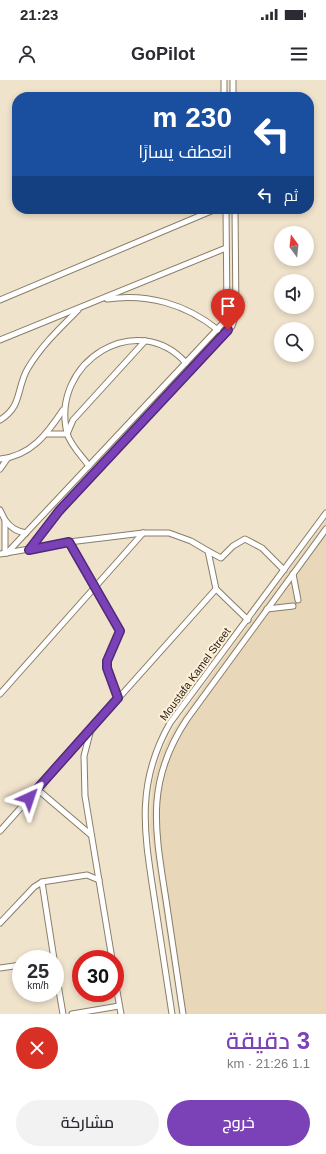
<!DOCTYPE html>
<html lang="ar">
<meta charset="utf-8">
<style>
:root{--surface:#fff;--page:#f2f2f3;--text:#2b2b33;--muted:#7c7c81;--accent:#7b41b7}
body{margin:0;font-family:Arial,Cairo,sans-serif;background:var(--page);color:var(--text);direction:rtl;height:100vh;display:flex;flex-direction:column;font-size:15px;white-space:nowrap}
*{box-sizing:border-box;margin:0}
p{font-size:13px;color:var(--muted)}
.icon{flex:none;width:22px;height:22px;fill:none;stroke:currentColor;stroke-width:2;stroke-linecap:round;stroke-linejoin:round}
.map{position:relative;height:934px;overflow:hidden;direction:ltr}
.details{display:flex;flex-direction:column;background:var(--surface);flex:1}
.details>*{flex:none}
.banner{position:absolute;left:12px;top:12px;width:302px;height:122px;border-radius:16px;box-shadow:0 2px 6px #0003;direction:rtl;background:#1a4fa0;color:#fff;overflow:hidden}
.needle{width:26px;rotate:345deg}
.controls{position:absolute;left:274px;top:146px;display:grid;gap:8px}
.controls a{display:grid;place-items:center;width:40px;height:40px;border-radius:50%;background:var(--surface);box-shadow:0 2px 6px #0003;font-size:20px}
.speed{position:absolute;left:12px;top:870px;display:flex;gap:8px;font-size:20px;font-weight:700;text-align:center}
.speed>*{display:grid;place-content:center;width:52px;height:52px;border-radius:50%;background:var(--surface);box-shadow:0 2px 6px #0003;line-height:1}
.speed small{font-size:10px;font-weight:400}
.speed .limit{border:6px solid #d22;background:#fff;color:#111}
.pin{position:absolute;display:grid;place-items:center;width:34px;height:34px;color:#fff;margin:-41px -17px;border-radius:50% 50% 50% 0;rotate:-45deg;box-shadow:0 0 4px #0007}
.pin .icon{rotate:45deg}
.me{position:absolute;width:44px;margin:-22px;rotate:42deg;stroke-linejoin:round;filter:drop-shadow(0 0 3px #0008)}
.turn{display:flex;align-items:center;gap:14px;height:84px;padding:0 16px;font-size:18px}
.turn .icon{width:52px;height:52px;stroke-width:2.5}
.turn b{display:block;font-size:28px;line-height:34px}
.then{display:flex;align-items:center;height:38px;padding:0 16px;background:#0003;gap:8px;font-size:15px}
.round{display:grid;place-items:center;flex:none;width:42px;height:42px;border-radius:21px;background:var(--page)}
.headline{display:flex;align-items:center;justify-content:space-between;height:68px;padding:0 16px}
h1{font-size:24px;font-weight:600;line-height:30px;color:var(--accent)}
.action{display:flex;gap:8px;margin-top:auto;padding:8px 16px}
.action a{flex:1;height:46px;border-radius:24px;background:var(--accent);color:#fff;font-size:16px;font-weight:600;line-height:46px;text-align:center}
.action a+a{background:var(--page);color:var(--text)}
.status{display:flex;justify-content:space-between;align-items:center;height:28px;padding:0 20px;background:var(--surface);direction:ltr}
.status svg{height:11px;fill:currentColor}
header{display:flex;justify-content:space-between;align-items:center;height:52px;padding:0 16px;background:var(--surface);font-size:18px;font-weight:600}
.map>svg:first-child{display:block}
.built{fill:#e8d7b9}
.lines{fill:none;stroke-linecap:round;stroke-linejoin:round}
.minor-casing{stroke:#897d68;stroke-width:7}
.minor{stroke:#fff;stroke-width:5}
.route-casing{stroke:#502a77;stroke-width:10}
.route{stroke:#7b41b7;stroke-width:7}
.labels{text-anchor:middle;dominant-baseline:central;stroke-width:4;stroke-linejoin:round;paint-order:stroke}
.street-label{font-size:11px;fill:#262119;stroke:#fef0d9}
</style>
<div class="status"><b>21:23</b><svg viewBox="0 0 49 12"><path d="M0 12V9h3v3zM5 12V6h3v6zM10 12V3h3v9zM15 12V0h3v12zM26 1h20v11H26zM47 4h2v5h-2z"/></svg></div>
<header><svg class="icon" aria-label="menu" viewBox="0 0 24 24"><path d="M4 6h16M4 12h16M4 18h16"/></svg>GoPilot<svg class="icon" aria-label="person" viewBox="0 0 24 24"><circle cx="12" cy="8" r="4"/><path d="M4 21q1-7 8-7t8 7"/></svg></header>
<div class="map">
<svg width="326" height="934" viewBox="0 0 326 934">
<rect width="100%" height="100%" fill="#f0e3cc"/>
<path class="built" d="M326,440V934H179L150,746L153,700L161,672L175,647L212,594Z"/>
<g class="lines">
<g class="minor-casing">
<g id="minor">
<path d="M224,0V17"/>
<path d="M233,0V17"/>
<path d="M107,219C147,213 186,224 218,250"/>
<path d="M0,220L216,129"/>
<path d="M0,260L226,168"/>
<path d="M0,340C23,326 16,308 28,288C42,265 60,248 78,230"/>
<path d="M47,354H67L73,340L145,261"/>
<path d="M0,379C31,376 47,354 63,330"/>
<path d="M89,386C82,376 70,365 67,353C50,282 137,228 186,283"/>
<path d="M0,389L7,379"/>
<path d="M0,430L5,440V473"/>
<path d="M5,440C11,448 16,451 26,453"/>
<path d="M69,462L120,551L107,581V588L118,618"/>
<path d="M29,470L59,431L232,246L236,235L235,129"/>
<path d="M208,471L221,478L233,466L245,459L262,468L284,490"/>
<path d="M7,473L224,242L227,233L226,129"/>
<path d="M0,474L69,462L143,453H169L191,461L208,471L216,509L248,540"/>
<path d="M293,494L298,520"/>
<path d="M267,529L293,526"/>
<path d="M0,614L143,453"/>
<path d="M91,649L84,676L85,716L112,879"/>
<path d="M37,709L91,755"/>
<path d="M0,751L216,509"/>
<path d="M42,802L54,879"/>
<path d="M0,843L34,807L42,802L87,795L99,800"/>
<path d="M55,887L63,934"/>
<path d="M0,888L21,885"/>
<path d="M115,900L121,934"/>
<path d="M72,934L119,926"/>
<path d="M172,934C166,897 161,860 155,823C145,756 134,706 170,643L326,433"/>
<path d="M183,934C177,896 172,858 166,820C155,749 145,702 187,639L326,449"/>
</g>
</g>
<use href="#minor" class="minor"/>
</g>
<g class="lines">
<g class="route-casing">
<path id="route" d="M29,718L118,618L107,588V581L120,551L69,462L29,470L59,431L228,250"/>
</g>
<use href="#route" class="route"/>
</g>
<g class="labels">
<g class="street-label">
<text transform="translate(195 594) rotate(-54)">Moustafa Kamel Street</text>
</g>
</g>
</svg>
<div class="controls">
<a><svg class="needle" viewBox="-14 -14 28 28"><path d="M0-13l5 13h-10z" fill="#e53935"/><path d="M0 13l5-13h-10z" fill="#7c7c81"/></svg></a>
<a><svg class="icon" aria-label="sound" viewBox="0 0 24 24"><path d="M4 9h4l5-4v14l-5-4H4zM17 9q2 3 0 6"/></svg></a>
<a><svg class="icon" aria-label="search" viewBox="0 0 24 24"><circle cx="10" cy="10" r="6"/><path d="M15 15l6 6"/></svg></a>
</div>
<div class="speed"><div>25<small>km/h</small></div><div class="limit">30</div></div>
<div class="pin" style="left:228px;top:250px;background:#d93025"><svg class="icon" aria-label="arrive" viewBox="0 0 24 24"><path d="M6 21V4h12l-3 4 3 4H6"/></svg></div>
<svg class="me" style="left:29px;top:718px" viewBox="-20 -20 40 40"><path d="M0-17L14 15 0 8-14 15z" fill="#7b41b7" stroke="#fff" stroke-width="4"/></svg>
<div class="banner">
<div class="turn"><svg class="icon" aria-label="left" viewBox="0 0 24 24"><path d="M17 20v-9H6M10 6l-5 5 5 5"/></svg><div><b>230 m</b>انعطف يسارًا</div></div>
<div class="then">ثم<svg class="icon" aria-label="left" viewBox="0 0 24 24"><path d="M17 20v-9H6M10 6l-5 5 5 5"/></svg></div>
</div>
</div>
<section class="details">
<div class="headline"><div><h1>3 دقيقة</h1><p>1.1 km · 21:26</p></div><a class="round" style="background:#d93025;color:#fff"><svg class="icon" aria-label="close" viewBox="0 0 24 24"><path d="M6 6l12 12M18 6L6 18"/></svg></a></div>
<div class="action"><a>خروج</a><a>مشاركة</a></div>
</section>
